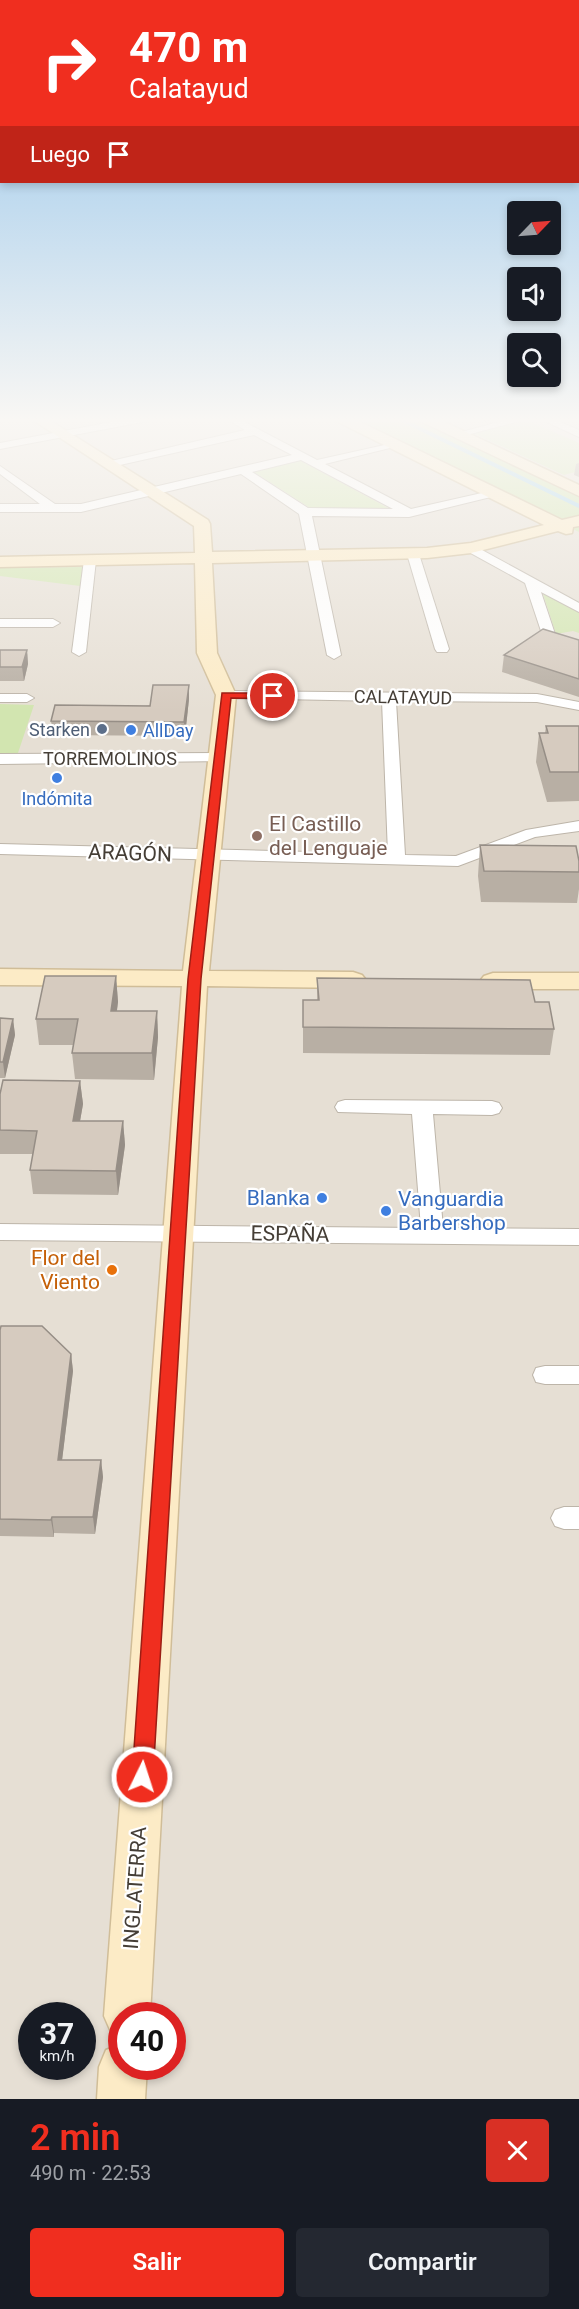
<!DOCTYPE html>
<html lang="es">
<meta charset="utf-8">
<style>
:root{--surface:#171b24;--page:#242831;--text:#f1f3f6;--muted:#9ea1a6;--accent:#f02e1f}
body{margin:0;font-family:Roboto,sans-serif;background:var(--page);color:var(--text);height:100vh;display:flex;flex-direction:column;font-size:22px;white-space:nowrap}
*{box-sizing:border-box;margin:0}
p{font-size:20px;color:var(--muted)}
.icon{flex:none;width:33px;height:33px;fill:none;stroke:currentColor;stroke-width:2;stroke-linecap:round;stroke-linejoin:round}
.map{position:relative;height:2099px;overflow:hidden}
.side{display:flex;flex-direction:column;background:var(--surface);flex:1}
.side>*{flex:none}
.top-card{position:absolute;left:0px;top:0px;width:579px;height:183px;box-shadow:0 3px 9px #0003;background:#f02e1f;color:#fff;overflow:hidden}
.needle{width:39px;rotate:65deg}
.tools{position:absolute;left:507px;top:201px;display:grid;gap:12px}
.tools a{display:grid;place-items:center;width:54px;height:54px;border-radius:6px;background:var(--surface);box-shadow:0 3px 9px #0003;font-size:30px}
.speed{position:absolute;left:18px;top:2002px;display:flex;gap:12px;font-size:30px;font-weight:700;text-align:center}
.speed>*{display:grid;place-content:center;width:78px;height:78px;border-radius:50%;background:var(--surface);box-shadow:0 3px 9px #0003;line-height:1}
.speed small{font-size:15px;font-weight:400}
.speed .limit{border:9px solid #d22;background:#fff;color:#111}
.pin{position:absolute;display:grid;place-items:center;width:51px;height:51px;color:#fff;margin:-26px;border:3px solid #fff;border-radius:50%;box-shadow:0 2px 6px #0007}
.me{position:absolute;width:66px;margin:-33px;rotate:4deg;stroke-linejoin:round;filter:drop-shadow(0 0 4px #0008)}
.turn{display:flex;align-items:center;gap:21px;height:126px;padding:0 30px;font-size:27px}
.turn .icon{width:78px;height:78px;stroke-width:2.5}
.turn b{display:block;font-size:42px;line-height:51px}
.then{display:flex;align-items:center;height:57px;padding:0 30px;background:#0003;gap:12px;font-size:22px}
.round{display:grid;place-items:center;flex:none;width:63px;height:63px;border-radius:6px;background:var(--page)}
.summary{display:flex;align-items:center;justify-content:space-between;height:102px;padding:0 30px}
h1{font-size:36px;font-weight:600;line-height:45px;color:var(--accent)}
.button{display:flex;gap:12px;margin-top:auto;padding:12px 30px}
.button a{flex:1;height:69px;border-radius:6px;background:var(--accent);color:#fff;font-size:24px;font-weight:600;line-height:69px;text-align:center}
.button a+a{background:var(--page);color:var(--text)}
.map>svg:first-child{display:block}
.residential{fill:#e6dfd4;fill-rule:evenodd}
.green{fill:#d2e5b0}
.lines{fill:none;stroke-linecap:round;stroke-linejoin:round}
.stream{stroke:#a5d5ed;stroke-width:4}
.street-casing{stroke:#bdb5a9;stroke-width:2}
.secondary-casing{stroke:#d0bd98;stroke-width:3}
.street{fill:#fff;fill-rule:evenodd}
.secondary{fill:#fcebc6;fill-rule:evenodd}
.wall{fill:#b8afa4}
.shaded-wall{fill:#968e86}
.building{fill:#d6cbbf;stroke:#968e86;stroke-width:1.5}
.route{fill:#f02e1f;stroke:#9c1e14;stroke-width:1.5}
.service-dot{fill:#5c6f8a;stroke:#fff;stroke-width:2}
.shop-dot{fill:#3f7fe0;stroke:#fff;stroke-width:2}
.education-dot{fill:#8d6e63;stroke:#fff;stroke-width:2}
.food-dot{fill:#e8710a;stroke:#fff;stroke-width:2}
.labels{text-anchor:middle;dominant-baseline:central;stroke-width:4.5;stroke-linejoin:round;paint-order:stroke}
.far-street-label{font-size:18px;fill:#453e36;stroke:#fff}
.far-service-label{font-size:18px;fill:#4e5e75;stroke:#fff;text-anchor:end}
.far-shop-label{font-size:18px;fill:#366cbe;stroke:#fff;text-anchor:start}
.education-label{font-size:21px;fill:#785e54;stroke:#fff;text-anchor:start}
.street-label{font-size:21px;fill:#453e36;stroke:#fff}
.shop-label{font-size:21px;fill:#366cbe;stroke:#fff;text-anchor:end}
.food-label{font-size:21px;fill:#c56008;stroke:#fff;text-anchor:end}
</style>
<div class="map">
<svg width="579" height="2099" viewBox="0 0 579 2099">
<rect width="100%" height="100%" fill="#f2eee6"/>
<path class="residential" d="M0,418H579V2099H0ZM32,2016H82V2067H32ZM122,2016H172V2067H122Z"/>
<g class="green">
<path d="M349,418H415L579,495V532Z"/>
<path d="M526,420L579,443V471L564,475L473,433Z"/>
<path d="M299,460L390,509L310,508L254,472Z"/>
<path d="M83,567L80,586L0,576V568Z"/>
<path d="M542,591L579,612V633L573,631L556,634Z"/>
<path d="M0,704L34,705L18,753H0Z"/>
</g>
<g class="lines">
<path class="stream" d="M398,418L579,506"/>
<g class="street-casing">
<g id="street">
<path d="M133,418H153L148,421L0,449V443Z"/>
<path d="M225,418H237L317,460L398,442V446L325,464L411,509L495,490L501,493L499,495L409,517L312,516L341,655L334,659L327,655L299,514L241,474L81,512H0V504H40L0,474V466L55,504H81L292,455L254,435L111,467L105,464L111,461L245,430ZM301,460L393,509L308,508L252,472Z"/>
<path d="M514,418H531L459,437L454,434Z"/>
<path d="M538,418H551L579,430V437Z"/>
<path d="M471,544L579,603V612L541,592L555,634L548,638L543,637L525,583L467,551L465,548Z"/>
<path d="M413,550L419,554L449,649L447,652H437L435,649L407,554Z"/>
<path d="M90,556L96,560L86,652L79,656L72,652L84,560Z"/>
<path d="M0,619H53L60,623L53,627H0Z"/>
<path d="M226,691L537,694L579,702V710L537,702L396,701L405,855L456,856L526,830L579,821V831L535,837L458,866L0,854V844L388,854L382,701L221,698L219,695L221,692Z"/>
<path d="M0,694H27L34,698L27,702H0Z"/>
<path d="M220,753L228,758L225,761L0,764V754Z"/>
<path d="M345,1100L492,1101L499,1103L502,1108L499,1113L492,1115L433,1114L443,1228L579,1229V1245L0,1240V1224L421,1228L412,1114L338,1112L335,1107L338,1102Z"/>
<path d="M545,1366H579V1384H545L536,1382L533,1375L536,1368Z"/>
<path d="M564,1507H579V1529H564L555,1526L551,1518L555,1510Z"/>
</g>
</g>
<g class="secondary-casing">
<g id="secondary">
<path d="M30,418H46L208,520L210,524L212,552L427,548L471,543L544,525L336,421L334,418H352L562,520L579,516V526L573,527L572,533L566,534L558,531L471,553L427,558L212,563L217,653L236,695L209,971L353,972L362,975L366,980L362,985L353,988L207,986L150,2016H122V2037L111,2032L104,2016L182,986L0,985V969L183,971L216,695L197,653L195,563L0,567V557L195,553L194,526Z"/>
<path d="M418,418H436L579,485V496L420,421Z"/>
<path d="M493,973H579V989H493L484,986L480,981L484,976Z"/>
<path d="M122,2044V2067H147L145,2099H97L99,2067L106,2050Z"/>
</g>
</g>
<use href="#street" class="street"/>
<use href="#secondary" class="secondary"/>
</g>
<g class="wall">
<path d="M474,418H502L485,422Z"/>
<path d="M579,463V477L574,475L576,464Z"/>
<path d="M579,640V697L502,672L504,655Z"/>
<path d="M0,650H27L28,664L24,681H0Z"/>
<path d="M189,699L185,736L53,735L51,721Z"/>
<path d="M546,726H579V801L547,802L536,762L539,733H545Z"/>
<path d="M480,845L579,861V889L577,903L481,902L478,876Z"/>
<path d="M116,976L118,1002L117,1011H157L158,1037L154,1080L75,1079L72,1053L73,1045H39L36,1019Z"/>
<path d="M317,978L535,1002L554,1029L550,1055L303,1053V1000H317Z"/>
<path d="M0,1018L13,1019L15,1035L5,1078H0Z"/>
<path d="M80,1081L83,1104L80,1121H123L125,1145L118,1195L33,1194L30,1170L33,1154H0V1094Z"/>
<path d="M0,1330L71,1354L73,1371L62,1460H101L103,1477L95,1534L54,1533V1537L0,1536Z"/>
</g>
<g class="shaded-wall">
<path d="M485,418H502L485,422Z"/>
<path d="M27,650L28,664L24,681L22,667Z"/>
<path d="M189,685V699L185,736L184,722Z"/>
<path d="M116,976L118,1002L113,1037L111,1011Z"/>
<path d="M157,1011L158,1037L154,1080L152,1053Z"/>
<path d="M13,1019L15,1035L5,1078L3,1062Z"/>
<path d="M80,1081L83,1104L76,1144L73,1121Z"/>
<path d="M123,1121L125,1145L118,1195L116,1171Z"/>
<path d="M71,1354L73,1371L60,1477L58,1460Z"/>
<path d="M101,1460L103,1477L95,1534L93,1517Z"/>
<path d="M52,1517L54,1533V1537L51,1520Z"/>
</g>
<g class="building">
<path d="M543,629L579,640V679L504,655Z"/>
<path d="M0,650H27L22,667H0Z"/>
<path d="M153,685H189L184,722L51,721L55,705L150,706Z"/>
<path d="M546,726H579V772H550L539,733H548Z"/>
<path d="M480,845L576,846L579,861V872L484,871Z"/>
<path d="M45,976H116L111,1011H157L152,1053H72L78,1019H36Z"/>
<path d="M317,978L530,980L535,1002H549L554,1029L303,1027V1000H319Z"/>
<path d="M0,1018L13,1019L3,1062H0Z"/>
<path d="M3,1080L80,1081L73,1121H123L116,1171L30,1170L37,1131L0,1130V1094Z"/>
<path d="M1,1326H42L71,1354L58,1460H101L93,1517H52L51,1520L0,1519V1330Z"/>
</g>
<linearGradient id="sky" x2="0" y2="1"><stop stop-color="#8dc1ea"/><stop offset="0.59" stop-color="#f9f7f4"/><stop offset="1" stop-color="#f9f7f4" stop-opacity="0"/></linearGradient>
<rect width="579" height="712" fill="url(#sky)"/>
<path class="route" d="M222,693H273L278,696L273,699L231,698L201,979L153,1777L150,1784L142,1787L135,1784L132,1777L188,979Z"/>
<circle class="service-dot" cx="102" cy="729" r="6"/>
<g class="shop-dot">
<circle cx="131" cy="730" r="6"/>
<circle cx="57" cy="778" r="6"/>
<circle cx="322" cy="1198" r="6"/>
<circle cx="386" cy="1211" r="6"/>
</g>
<circle class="education-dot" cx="257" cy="836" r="6"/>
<circle class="food-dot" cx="112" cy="1270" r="6"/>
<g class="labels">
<g class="far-street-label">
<text transform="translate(403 697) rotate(1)">CALATAYUD</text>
<text x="110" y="758">TORREMOLINOS</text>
</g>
<g class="far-service-label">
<text x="90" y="729">Starken</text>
</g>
<g class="far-shop-label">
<text x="143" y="730">AllDay</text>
<text x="57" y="798" text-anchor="middle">Indómita</text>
</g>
<g class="education-label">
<text x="269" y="824">El Castillo<tspan x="269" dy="24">del Lenguaje</tspan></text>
</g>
<g class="street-label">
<text transform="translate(130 853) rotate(2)">ARAGÓN</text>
<text transform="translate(290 1234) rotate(1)">ESPAÑA</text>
<text transform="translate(135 1888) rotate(-86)">INGLATERRA</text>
</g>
<g class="shop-label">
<text x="310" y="1198">Blanka</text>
<text x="398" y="1199" text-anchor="start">Vanguardia<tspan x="398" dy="24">Barbershop</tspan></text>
</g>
<g class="food-label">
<text x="100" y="1258">Flor del<tspan x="100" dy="24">Viento</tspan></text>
</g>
</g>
</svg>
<div class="tools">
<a><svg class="needle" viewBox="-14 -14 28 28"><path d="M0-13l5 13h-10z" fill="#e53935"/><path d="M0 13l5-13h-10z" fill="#9ea1a6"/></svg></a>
<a><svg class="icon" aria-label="sound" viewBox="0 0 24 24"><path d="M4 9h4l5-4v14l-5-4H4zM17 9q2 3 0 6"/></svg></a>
<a><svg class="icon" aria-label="search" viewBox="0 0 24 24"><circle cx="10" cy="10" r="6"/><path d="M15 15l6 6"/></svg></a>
</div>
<div class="speed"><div>37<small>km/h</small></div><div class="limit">40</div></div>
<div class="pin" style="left:273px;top:696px;background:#d93025"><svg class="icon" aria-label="arrive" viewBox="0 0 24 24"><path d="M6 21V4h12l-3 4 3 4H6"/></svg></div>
<svg class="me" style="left:142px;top:1777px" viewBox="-20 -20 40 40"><circle r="17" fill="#f02e1f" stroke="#fff" stroke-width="3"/><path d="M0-11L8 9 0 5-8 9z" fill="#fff"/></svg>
<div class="top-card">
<div class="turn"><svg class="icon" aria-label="right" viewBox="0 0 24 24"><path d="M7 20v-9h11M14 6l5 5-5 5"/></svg><div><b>470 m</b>Calatayud</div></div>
<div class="then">Luego<svg class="icon" aria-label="arrive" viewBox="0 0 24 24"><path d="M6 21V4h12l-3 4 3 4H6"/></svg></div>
</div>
</div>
<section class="side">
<div class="summary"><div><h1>2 min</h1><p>490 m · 22:53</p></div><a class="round" style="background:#d93025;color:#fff"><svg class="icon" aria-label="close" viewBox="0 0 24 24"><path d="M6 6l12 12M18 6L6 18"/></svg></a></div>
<div class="button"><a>Salir</a><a>Compartir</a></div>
</section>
